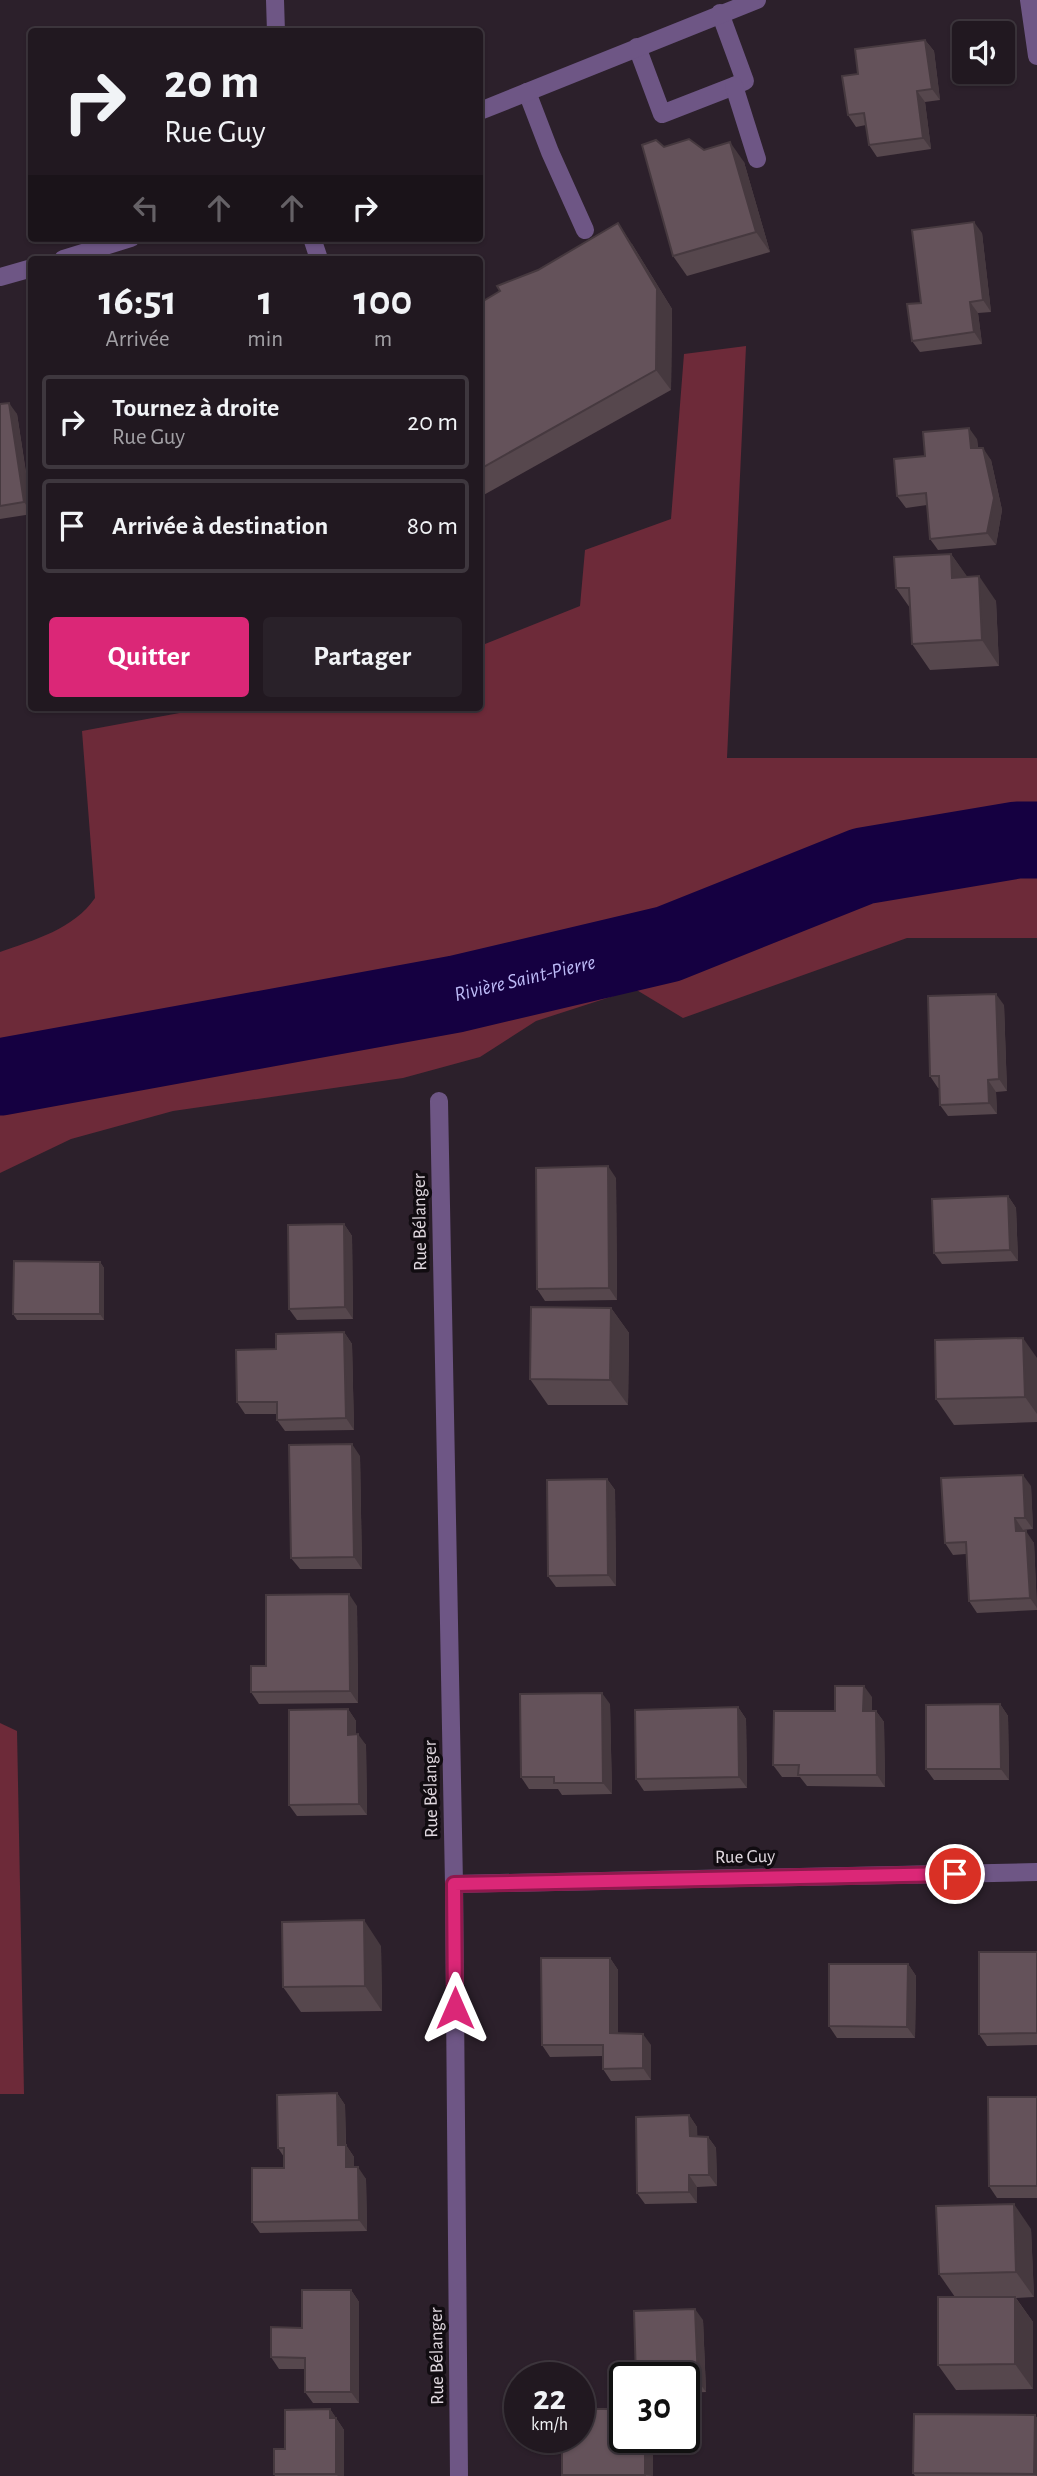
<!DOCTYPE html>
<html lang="fr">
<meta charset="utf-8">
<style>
:root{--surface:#211820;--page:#292129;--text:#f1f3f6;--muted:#a2a0a5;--line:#3e373e;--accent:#db2777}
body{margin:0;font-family:"Alegreya Sans",sans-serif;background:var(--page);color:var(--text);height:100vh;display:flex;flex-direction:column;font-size:26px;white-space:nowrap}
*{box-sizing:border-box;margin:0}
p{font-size:23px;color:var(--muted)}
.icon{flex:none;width:38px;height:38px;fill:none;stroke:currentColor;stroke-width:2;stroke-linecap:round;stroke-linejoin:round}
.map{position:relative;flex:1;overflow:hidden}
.sheet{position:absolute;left:28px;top:256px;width:455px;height:455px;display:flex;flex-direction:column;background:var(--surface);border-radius:7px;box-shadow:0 2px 5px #0004,0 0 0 2px var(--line)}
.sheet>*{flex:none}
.guide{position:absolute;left:28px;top:28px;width:455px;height:214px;border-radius:7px;box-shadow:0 2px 5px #0004,0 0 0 2px var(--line);background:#211820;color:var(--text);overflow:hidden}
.controls{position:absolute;left:952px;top:21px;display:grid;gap:14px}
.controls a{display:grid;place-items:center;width:63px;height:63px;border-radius:7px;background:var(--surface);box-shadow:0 2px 5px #0004,0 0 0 2px var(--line);font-size:35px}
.speed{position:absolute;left:504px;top:2362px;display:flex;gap:14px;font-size:35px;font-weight:700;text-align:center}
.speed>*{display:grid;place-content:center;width:91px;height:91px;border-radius:50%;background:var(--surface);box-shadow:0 2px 5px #0004,0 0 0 2px var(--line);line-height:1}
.speed small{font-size:18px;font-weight:400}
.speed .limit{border:4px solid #111;border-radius:10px;background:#fff;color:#111}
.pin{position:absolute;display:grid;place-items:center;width:60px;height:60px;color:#fff;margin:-30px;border:4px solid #fff;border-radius:50%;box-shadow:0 2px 7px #0007}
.me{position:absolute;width:77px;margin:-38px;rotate:0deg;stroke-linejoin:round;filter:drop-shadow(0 0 5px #0008)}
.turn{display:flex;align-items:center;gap:24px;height:147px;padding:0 21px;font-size:32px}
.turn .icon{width:91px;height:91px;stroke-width:2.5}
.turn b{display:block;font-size:49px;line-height:60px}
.lanes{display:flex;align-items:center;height:66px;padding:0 21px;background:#0003;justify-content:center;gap:35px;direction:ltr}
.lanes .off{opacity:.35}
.eta{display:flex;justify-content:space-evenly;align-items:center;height:119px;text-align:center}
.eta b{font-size:42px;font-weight:700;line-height:49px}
.primary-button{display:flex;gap:14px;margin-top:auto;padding:14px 21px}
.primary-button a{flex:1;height:80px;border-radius:7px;background:var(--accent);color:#fff;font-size:28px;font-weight:700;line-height:80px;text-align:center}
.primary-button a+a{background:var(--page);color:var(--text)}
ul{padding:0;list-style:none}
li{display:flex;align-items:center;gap:21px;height:94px;margin:0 14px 10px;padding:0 7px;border:4px solid var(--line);border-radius:7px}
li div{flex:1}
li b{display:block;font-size:26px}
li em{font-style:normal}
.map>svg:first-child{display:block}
.green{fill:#6d2a39}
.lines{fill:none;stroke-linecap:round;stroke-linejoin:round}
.river{stroke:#150041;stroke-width:77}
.minor{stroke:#6e5685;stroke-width:18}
.wall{fill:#56474d}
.shaded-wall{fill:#46393f}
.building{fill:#64525a;stroke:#46393f;stroke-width:2}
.route-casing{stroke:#8e194d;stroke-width:18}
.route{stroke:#db2777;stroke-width:12}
.labels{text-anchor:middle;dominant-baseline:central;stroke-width:7;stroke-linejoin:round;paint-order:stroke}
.street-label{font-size:19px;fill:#e0d8df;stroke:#110c11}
.water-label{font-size:21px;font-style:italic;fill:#bcb9f6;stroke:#110c11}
</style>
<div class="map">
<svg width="1037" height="2476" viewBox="0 0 1037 2476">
<rect width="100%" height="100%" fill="#2c202b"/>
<g class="green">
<path d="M746,346L727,758H1037V938H907L683,1018L635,989L536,1021L480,1057L403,1078L173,1111L71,1139L0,1173V952C34,940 74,929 95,898L82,731L212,707H480V646L580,606L585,550L671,519L684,354Z"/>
<path d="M0,1723L17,1731L24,2094H0Z"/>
</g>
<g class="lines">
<path class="river" id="s1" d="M0,1077L456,994L668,944L863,866L1017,840H1037"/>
<g class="minor">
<path d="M275,0L276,32"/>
<path d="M1029,0L1037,56"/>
<path d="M637,47L662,114L734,86L745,81L720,13"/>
<path d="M734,86L757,159"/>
<path d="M527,92L550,152L585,230"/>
<path d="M480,111L757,0"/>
<path d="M312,238L319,259"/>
<path d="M63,259L131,238"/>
<path d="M0,277L32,268"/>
<path d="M439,1101L454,1884L459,2476"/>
<path d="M454,1884L1037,1872"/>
</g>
</g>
<g class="wall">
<path d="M925,40L934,51L940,100L925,102L931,149L877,157L869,145L866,125L856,127L848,115L858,74Z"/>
<path d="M664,147L704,150L744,162L770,252L687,276L673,256Z"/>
<path d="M982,233L991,312L978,313L982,344L920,352L912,341L921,303Z"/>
<path d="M632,244L672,309L671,390L480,497V303Z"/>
<path d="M0,404L17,414L32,511V514L0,519Z"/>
<path d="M977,439L978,448L991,460L1002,510L996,545L938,550L930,539L927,505L906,508L897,496L925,456Z"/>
<path d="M951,554L967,577L996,601L999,666L930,670L912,644L910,608L896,588Z"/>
<path d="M1004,1005L1007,1091L996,1092L997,1114L948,1116L940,1105L939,1088H938L930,1076Z"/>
<path d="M616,1178L617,1300L545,1301L537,1289Z"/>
<path d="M1008,1196L1016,1208L1018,1261L942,1264L934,1253Z"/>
<path d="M344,1224L352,1236L353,1319L297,1320L289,1309Z"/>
<path d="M100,1262L104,1268V1320H17L13,1314Z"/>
<path d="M611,1308L629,1333L628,1405H548L530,1379Z"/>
<path d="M344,1332L352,1344L354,1430L285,1431L277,1420V1414H245L237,1402L276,1349Z"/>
<path d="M1037,1358V1422L954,1425L936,1399Z"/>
<path d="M360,1456L362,1569H300L291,1558Z"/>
<path d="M607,1479L615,1490L616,1586L556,1587L548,1576Z"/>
<path d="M1031,1486L1033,1529L1023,1530L1034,1543L1037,1610L977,1613L969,1601L966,1554L953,1555L945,1543Z"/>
<path d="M357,1606L358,1703L259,1704L251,1692Z"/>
<path d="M872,1697V1711H876L884,1722L885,1787L807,1786L800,1777H782L773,1765L835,1711Z"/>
<path d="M610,1704L612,1794L562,1795L558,1789H529L521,1777Z"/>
<path d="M1000,1704L1008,1716L1009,1780H934L926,1769Z"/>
<path d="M738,1707L746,1719L747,1788L644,1791L636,1779Z"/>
<path d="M348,1709L356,1721V1734L366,1745L367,1815L297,1816L289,1805Z"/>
<path d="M381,1946L382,2011L301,2012L283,1987Z"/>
<path d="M1037,1952V2045L987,2046L979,2034Z"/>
<path d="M610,1958L618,1970V2033L651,2045V2080L611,2081L603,2069V2056L550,2057L542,2045Z"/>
<path d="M908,1964L916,1976L915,2038H837L829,2026Z"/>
<path d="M337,2093L345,2105L346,2145L354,2157V2167L366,2179L367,2231L260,2233L252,2222L284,2168V2157L278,2148Z"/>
<path d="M1037,2097V2198H997L989,2186Z"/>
<path d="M689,2115L697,2127V2136L708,2137L716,2148L717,2186L697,2187V2203L645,2204L637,2193Z"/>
<path d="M1031,2229L1034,2297L1016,2298L1033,2322V2389L956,2390L938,2365L955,2297L939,2274Z"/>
<path d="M351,2290L359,2302V2403H313L305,2392V2369H279L271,2357L302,2328Z"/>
<path d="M703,2320L706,2392L684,2393V2378Z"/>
<path d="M330,2409L344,2430V2476H275L274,2474L285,2449Z"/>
<path d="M1035,2415L1037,2418V2476H915L913,2473Z"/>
<path d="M562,2438L653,2476H562Z"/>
</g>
<g class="shaded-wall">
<path d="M925,40L934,51L940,100L932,89Z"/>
<path d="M917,91L925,102L931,149L923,138Z"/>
<path d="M730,142L744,162L770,252L756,232Z"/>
<path d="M974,222L982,233L991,312L983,300Z"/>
<path d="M618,223L632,244L672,309L671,390L656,370Z"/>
<path d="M970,302L978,313L982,344L974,332Z"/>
<path d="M9,403L17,414L32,513L24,502Z"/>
<path d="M969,428L977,439L979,460L971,448Z"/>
<path d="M983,448L991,460L1002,510L996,545L987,533Z"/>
<path d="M951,554L969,579L952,578Z"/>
<path d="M979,576L996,601L999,666L982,640Z"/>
<path d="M996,994L1004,1005L1007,1091L999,1079Z"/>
<path d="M988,1080L996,1092L997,1114L989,1103Z"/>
<path d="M608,1166L616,1178L617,1300L609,1288Z"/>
<path d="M1008,1196L1016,1208L1018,1261L1010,1250Z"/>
<path d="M344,1224L352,1236L353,1319L345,1307Z"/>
<path d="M100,1262L104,1268V1320L100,1314Z"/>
<path d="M611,1308L629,1333L628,1405L610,1380Z"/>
<path d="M344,1332L352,1344L354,1430L346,1418Z"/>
<path d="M1023,1338L1037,1358V1414L1025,1397Z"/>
<path d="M352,1444L360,1456L362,1569L354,1557Z"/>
<path d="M1023,1475L1031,1486L1033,1529L1025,1518Z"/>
<path d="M607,1479L615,1490L616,1586L608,1575Z"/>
<path d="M1015,1518L1023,1530L1024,1543L1016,1531Z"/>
<path d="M1026,1531L1034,1543L1037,1608L1030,1598Z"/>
<path d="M349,1594L357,1606L358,1703L350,1691Z"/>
<path d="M864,1686L872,1697V1723L863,1711Z"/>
<path d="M602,1693L610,1704L612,1794L603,1783Z"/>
<path d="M1000,1704L1008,1716L1009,1780L1001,1769Z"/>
<path d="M738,1707L746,1719L747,1788L739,1777Z"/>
<path d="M348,1709L356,1721V1746L348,1735Z"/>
<path d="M876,1711L884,1722L885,1787L877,1775Z"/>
<path d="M358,1734L366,1745L367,1815L359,1804Z"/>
<path d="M364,1920L381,1946L382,2011L365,1986Z"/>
<path d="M610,1958L618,1970V2045L610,2033Z"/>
<path d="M908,1964L916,1976L915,2038L907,2027Z"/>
<path d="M643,2034L651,2045V2080L643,2068Z"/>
<path d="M337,2093L345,2105L346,2157L338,2145Z"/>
<path d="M689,2115L697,2127L698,2148L690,2136Z"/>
<path d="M708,2137L716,2148L717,2186L709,2175Z"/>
<path d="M346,2145L354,2157V2179L346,2167Z"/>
<path d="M358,2167L366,2179L367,2231L359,2220Z"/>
<path d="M689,2175L697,2187V2203L689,2192Z"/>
<path d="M1014,2204L1031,2229L1034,2297L1016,2272Z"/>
<path d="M351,2290L359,2302V2403L351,2392Z"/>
<path d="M1015,2297L1033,2322V2389L1015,2364Z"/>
<path d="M695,2309L703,2320L706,2392L698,2381Z"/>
<path d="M330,2409L344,2430V2476H338L336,2474Z"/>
<path d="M1035,2415L1037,2418V2476L1034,2474Z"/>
<path d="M645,2438H653V2476L645,2475Z"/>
</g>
<g class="building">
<path d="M925,40L932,89L917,91L923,138L869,145L864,113L848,115L842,76L858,74L855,49Z"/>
<path d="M689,139L704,150L730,142L756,232L673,256L642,145L656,140L664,147Z"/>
<path d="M974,222L983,300L970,302L974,332L912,341L907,304L921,303L912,230Z"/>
<path d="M618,223L657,289L656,370L480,469V303L500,291L497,286L538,270Z"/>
<path d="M9,403L24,502L0,506V404Z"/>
<path d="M969,428L971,448H983L994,498L987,533L930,539L926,493L897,496L894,459L925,456L923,432Z"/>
<path d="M951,554L952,578L979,576L982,640L912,644L909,588H896L894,557Z"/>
<path d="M996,994L999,1079L988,1080L989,1103L940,1105L939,1076H930L928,996Z"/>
<path d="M608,1166L609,1288L537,1289L536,1168Z"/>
<path d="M1008,1196L1010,1250L934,1253L932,1199Z"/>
<path d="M344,1224L345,1307L289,1309L288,1225Z"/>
<path d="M14,1261L100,1262V1314H13Z"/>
<path d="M531,1307L611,1308L610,1380L530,1379Z"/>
<path d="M344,1332L346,1418L277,1420V1402H237L236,1350L276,1349V1334Z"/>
<path d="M1023,1338L1025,1397L936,1399L935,1340Z"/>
<path d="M352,1444L354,1557L291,1558L289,1445Z"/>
<path d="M1023,1475L1025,1518H1015L1016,1531H1026L1030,1598L969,1601L966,1542L945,1543L941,1478Z"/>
<path d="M607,1479L608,1575L548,1576L547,1480Z"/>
<path d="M349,1594L350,1691L251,1692V1666H266V1595Z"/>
<path d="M835,1686H864L863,1711H876L877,1775H798L799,1765H773L774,1711H835Z"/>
<path d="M602,1693L603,1783H554V1777H521L520,1694Z"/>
<path d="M1000,1704L1001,1769H926V1705Z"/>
<path d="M738,1707L739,1777L636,1779L635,1710Z"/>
<path d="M348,1709V1735L358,1734L359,1804L289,1805V1710Z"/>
<path d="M364,1920L365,1986L283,1987L282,1922Z"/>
<path d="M979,1952H1037V2033L979,2034Z"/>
<path d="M541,1958H610V2033L643,2034V2068L603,2069V2045H542Z"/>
<path d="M829,1964H908L907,2027L829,2026Z"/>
<path d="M337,2093L338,2145H346V2167H358L359,2220L252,2222V2168H284V2148H278L277,2095Z"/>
<path d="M988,2097H1037V2186H989Z"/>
<path d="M689,2115L690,2136L708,2137L709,2175H689V2192L637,2193L636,2117Z"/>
<path d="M1014,2204L1016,2272L939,2274L936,2206Z"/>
<path d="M302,2290H351V2392H305V2358L271,2357V2327L302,2328Z"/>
<path d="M938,2297H1015V2364L938,2365Z"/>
<path d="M695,2309L698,2381H684V2378H636L634,2311Z"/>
<path d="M330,2409V2418H336V2474H274V2449H285V2410Z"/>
<path d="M579,2409H625V2438H645V2475H562V2438H579Z"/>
<path d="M914,2414L1035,2415L1034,2474L913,2473Z"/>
</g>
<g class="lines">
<g class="route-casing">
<path id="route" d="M455,2008L454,1884L955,1874"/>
</g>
<use href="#route" class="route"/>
</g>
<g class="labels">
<g class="street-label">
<text transform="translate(420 1222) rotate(-91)">Rue Bélanger</text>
<text transform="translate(431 1789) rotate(-91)">Rue Bélanger</text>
<text transform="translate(745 1857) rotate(-1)">Rue Guy</text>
<text transform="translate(437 2356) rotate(-91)">Rue Bélanger</text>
</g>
<g class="water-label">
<text stroke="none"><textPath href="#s1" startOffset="534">Rivière Saint-Pierre</textPath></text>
</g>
</g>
</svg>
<div class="controls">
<a><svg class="icon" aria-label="sound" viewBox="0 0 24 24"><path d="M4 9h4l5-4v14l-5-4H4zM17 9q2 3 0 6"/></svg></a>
</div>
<div class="speed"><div>22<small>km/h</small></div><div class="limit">30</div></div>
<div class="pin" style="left:955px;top:1874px;background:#d93025"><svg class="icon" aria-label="arrive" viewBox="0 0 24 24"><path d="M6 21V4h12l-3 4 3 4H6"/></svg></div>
<svg class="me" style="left:455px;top:2008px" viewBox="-20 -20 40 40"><path d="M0-17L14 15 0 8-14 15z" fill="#db2777" stroke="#fff" stroke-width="4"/></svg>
<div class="guide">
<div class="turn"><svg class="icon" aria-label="right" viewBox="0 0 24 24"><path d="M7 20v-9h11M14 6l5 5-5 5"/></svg><div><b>20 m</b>Rue Guy</div></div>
<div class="lanes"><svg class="icon off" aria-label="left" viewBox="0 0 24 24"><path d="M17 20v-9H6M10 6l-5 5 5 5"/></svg><svg class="icon off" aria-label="ahead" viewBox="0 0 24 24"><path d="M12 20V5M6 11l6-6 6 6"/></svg><svg class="icon off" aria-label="ahead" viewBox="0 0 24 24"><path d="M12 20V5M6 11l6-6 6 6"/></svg><svg class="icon" aria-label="right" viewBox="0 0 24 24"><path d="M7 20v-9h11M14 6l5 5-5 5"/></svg></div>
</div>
<section class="sheet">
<div class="eta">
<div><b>16:51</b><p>Arrivée</p></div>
<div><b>1</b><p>min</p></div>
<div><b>100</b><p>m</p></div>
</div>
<ul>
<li><svg class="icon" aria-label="right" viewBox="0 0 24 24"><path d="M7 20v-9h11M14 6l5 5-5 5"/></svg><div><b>Tournez à droite</b><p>Rue Guy</p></div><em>20 m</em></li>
<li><svg class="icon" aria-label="arrive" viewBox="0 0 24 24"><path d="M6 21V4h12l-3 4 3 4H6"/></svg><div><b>Arrivée à destination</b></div><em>80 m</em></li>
</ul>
<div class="primary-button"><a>Quitter</a><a>Partager</a></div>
</section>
</div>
